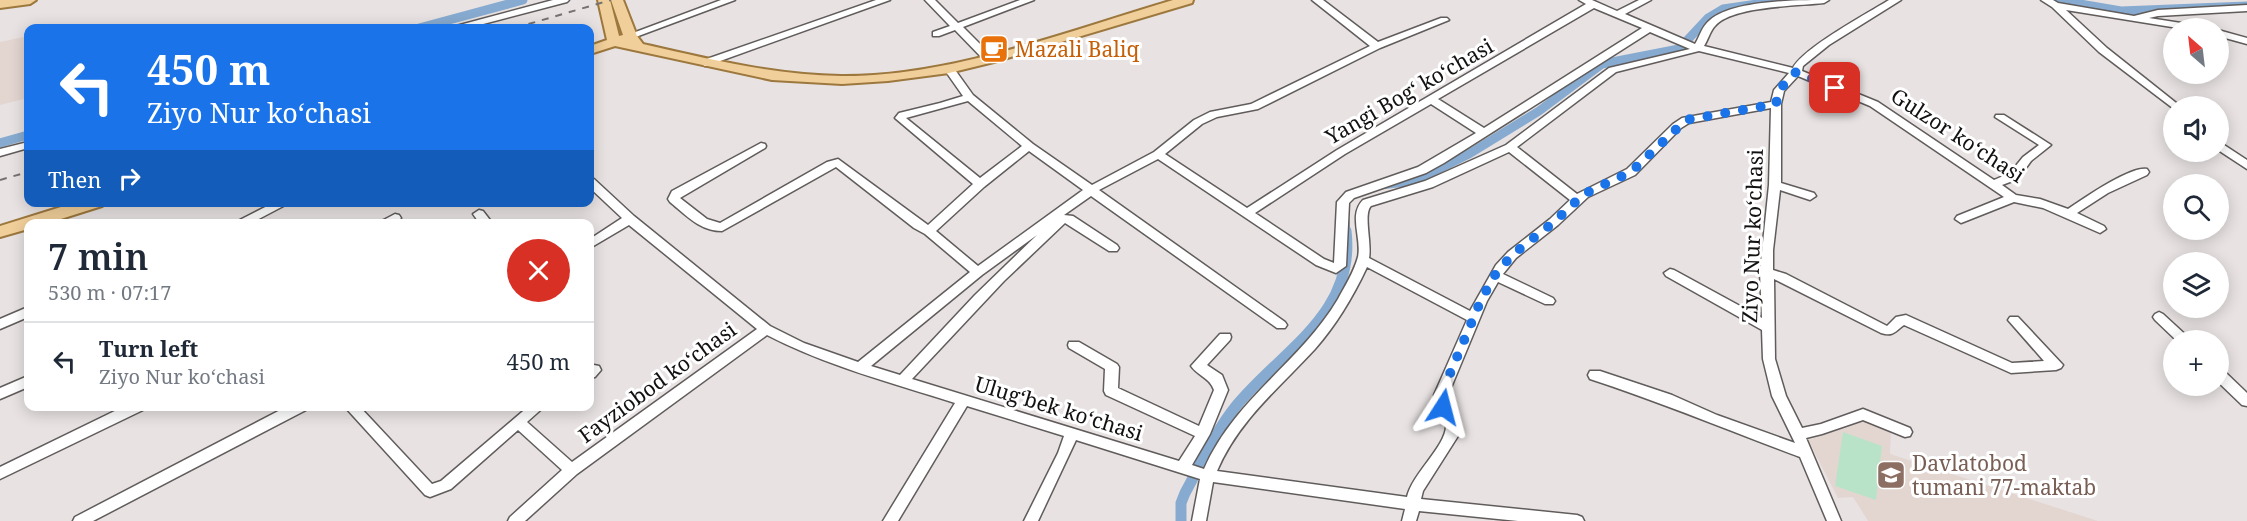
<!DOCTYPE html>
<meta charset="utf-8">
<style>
:root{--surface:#fff;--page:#f6f6f7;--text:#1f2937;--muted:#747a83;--line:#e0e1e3}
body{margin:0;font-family:"Noto Serif",serif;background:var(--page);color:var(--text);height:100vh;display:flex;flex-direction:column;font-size:22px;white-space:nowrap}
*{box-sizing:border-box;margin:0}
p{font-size:20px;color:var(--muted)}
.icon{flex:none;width:33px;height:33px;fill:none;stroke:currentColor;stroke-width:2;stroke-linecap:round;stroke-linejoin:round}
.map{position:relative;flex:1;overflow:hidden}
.drawer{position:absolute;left:24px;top:219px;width:570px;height:192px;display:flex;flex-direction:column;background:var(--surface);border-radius:12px;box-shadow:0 3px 15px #0003}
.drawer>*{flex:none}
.hud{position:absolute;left:24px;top:24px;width:570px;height:183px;border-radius:12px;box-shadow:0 3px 15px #0003;background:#1a73e8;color:#fff;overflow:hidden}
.needle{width:39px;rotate:332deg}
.tools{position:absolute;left:2163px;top:18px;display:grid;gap:12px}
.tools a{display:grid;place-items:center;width:66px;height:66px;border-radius:50%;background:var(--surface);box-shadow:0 3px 15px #0003;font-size:30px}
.pin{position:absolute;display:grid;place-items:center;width:51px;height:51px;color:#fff;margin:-26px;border-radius:12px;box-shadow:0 3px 9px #0006}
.me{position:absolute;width:66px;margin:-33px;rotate:9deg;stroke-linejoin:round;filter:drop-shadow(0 0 4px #0008)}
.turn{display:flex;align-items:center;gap:21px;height:126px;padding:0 24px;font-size:27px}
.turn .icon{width:78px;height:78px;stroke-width:2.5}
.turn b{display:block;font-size:42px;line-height:51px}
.then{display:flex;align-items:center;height:57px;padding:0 24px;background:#0003;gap:12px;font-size:22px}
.round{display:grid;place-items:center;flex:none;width:63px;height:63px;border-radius:32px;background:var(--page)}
.overview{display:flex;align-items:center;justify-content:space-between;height:102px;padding:0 24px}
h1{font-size:36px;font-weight:600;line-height:45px}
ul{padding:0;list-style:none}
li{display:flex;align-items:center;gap:18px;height:78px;padding:0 24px;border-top:2px solid var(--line)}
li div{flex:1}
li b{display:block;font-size:22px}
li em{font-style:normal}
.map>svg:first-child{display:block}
.built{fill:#e3d6d1}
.green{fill:#b9e3c8}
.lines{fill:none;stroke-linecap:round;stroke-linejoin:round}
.canal-far1{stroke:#87abd0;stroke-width:9}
.canal{stroke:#87abd0;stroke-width:11}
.minor-casing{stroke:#605c5b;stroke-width:3}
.major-casing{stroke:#9d783e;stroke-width:4}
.minor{fill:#fff;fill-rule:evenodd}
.major{fill:#f1cf9a;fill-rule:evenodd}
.rail{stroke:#757271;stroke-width:2;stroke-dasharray:7 7;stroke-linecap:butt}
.route{stroke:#1a73e8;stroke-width:10;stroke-dasharray:0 18}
.labels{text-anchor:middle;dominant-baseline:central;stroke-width:6;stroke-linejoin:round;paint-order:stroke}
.food-label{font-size:21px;fill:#c56008;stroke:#fff;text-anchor:start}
.street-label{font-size:21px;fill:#131110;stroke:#fff}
.education-label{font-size:21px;fill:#785e54;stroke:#fff;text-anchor:start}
</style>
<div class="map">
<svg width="2247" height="521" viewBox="0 0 2247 521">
<rect width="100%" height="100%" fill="#e8e3e2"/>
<g class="built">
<path d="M28,36V98L0,105V42Z"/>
<path d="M1867,420L1891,430L1890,454L2098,521H1868L1853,497L1838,498L1808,440Z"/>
</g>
<path class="green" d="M1843,432L1882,446L1876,500L1835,486Z"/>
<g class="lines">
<g class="canal-far1">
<path d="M2057,0L2121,11L2247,6"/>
<path d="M419,28L523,0"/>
<path d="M0,143L28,135"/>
<path d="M1380,185L1414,181L1469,154L1539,111L1602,64L1679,49L1708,18L1723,9L1784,0"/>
<path d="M1345,220L1346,233"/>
</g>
<path class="canal" d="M1181,521V503L1185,493C1201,464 1215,432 1236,406C1282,350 1356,314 1346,231"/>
<g class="minor-casing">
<g id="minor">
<path d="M553,0H569L567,2L468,28H454L456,26Z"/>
<path d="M721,0H735L633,38H627L625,36Z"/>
<path d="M876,0H890L709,65L705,66L700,63L701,61Z"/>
<path d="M925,0H935L958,23L1020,0H1034L963,27L993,57V61H985L955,30L939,36H933V32L950,26Z"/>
<path d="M1312,0H1323L1378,42L1441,18H1447L1449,20L1380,48L1258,109L1217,117L1202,124L1165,154L1247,208L1337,150L1586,4L1579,0H1592L1617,11L1639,0H1651L1625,14L1695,44C1700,36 1702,26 1710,20C1733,0 1799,0 1829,0L1824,3C1798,6 1732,6 1715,26C1710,31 1708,40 1704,46L1793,68C1803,48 1868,13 1889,0H1901L1829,45L1803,66L1802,71L1878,102L1994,180L2010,173L2023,157L2039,145L1995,117L1996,115H2004L2051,145L2031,161L2018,179L2002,185L2016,195L2040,199L2068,209C2083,199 2130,166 2147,169L2149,172L2147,175L2108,193L2077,213L2104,226L2106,229L2100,233L2043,208L2014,202L1961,223L1955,219L1957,216L2004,197L1870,106L1798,76L1784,91L1781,104V183L1814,193L1816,196L1810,200L1780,190L1773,250V270L1786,274L1887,326L1896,317L1906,315L2012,363L2044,361L2008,320L2010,317H2018L2063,365L2061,368L2056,370L2011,373L1904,325C1895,331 1894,337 1881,333L1774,279L1775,359L1786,396L1802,428L1821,424L1863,409L1910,428L1912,432L1910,436L1905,437L1863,420L1822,434L1806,438L1841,521H1827L1800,457C1730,431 1661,402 1590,379L1588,375L1590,371H1600L1672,395L1717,415L1795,443L1772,396L1763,359L1762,330L1666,276L1664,273L1670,269L1674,270L1762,318L1760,272L1769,185L1771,108L1689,123L1681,128L1635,175L1588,197L1558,225L1516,258L1503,274L1553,298L1555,301L1553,304H1545L1498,282L1487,301L1448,395L1459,423L1458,436L1423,491L1421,499L1577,515L1582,517L1584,521H1518L1419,511L1416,521H1402L1405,509L1213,482L1206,521H1192L1200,479L1076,440L1038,521H1024L1058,453L1064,436L967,406L898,521H883L955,403C892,383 827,366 767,335L577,474L525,521H508L510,517L562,470L518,430L451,489L430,497L425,495L344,406H359L432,484L441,481L529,406H545L527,422L572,462L757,329L629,225L590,248V239L622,218L590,188V178L594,179L634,216L770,326L804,343L858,362L970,272L925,234L914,228L836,167L722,231C700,231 686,215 670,202L668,199L672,191L761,143L765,144L766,146L765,148L680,198L707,219L720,223L827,162L838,159L928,225L973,184L895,118L899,113L940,103L963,96L944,69L949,66L953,67L973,95L1033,144L1092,185L1154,152L1194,120L1210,112L1251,104L1370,46ZM1594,8L1642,28L1484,128L1438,99ZM1650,32L1690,49L1609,68L1506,145L1425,181L1363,200C1348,215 1362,238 1358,257C1354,272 1345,286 1338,299C1300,363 1235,398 1204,469L1192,465L1210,434L1228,390L1222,375L1207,365L1230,340L1231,337L1230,334H1220L1191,366C1198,376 1210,378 1214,390L1199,426L1118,388L1119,367L1117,364L1079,342H1069L1068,345L1069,348L1105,369L1104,391L1106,395L1195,436L1179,461L912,379L1004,281L1065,223L1109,251H1117L1119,248L1117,245L1073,216L1064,215L1091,196L1277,328H1285L1287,325L1285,322L1099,190L1158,159L1316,265L1336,273L1346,266L1349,203L1354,198L1426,173L1444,163ZM1699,51L1789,73L1774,90L1771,102L1682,118L1673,124L1627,169L1577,194L1517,147L1616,72ZM968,101L1022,146L980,178L906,118ZM1431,104L1476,133L1418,167L1346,192L1337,202L1334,263L1324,259L1255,213L1345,154ZM1029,151L1083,190L978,266L936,231L984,187ZM1509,152L1570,200L1550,219L1508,252L1496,265L1470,311L1369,258C1372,244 1363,214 1371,206L1433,187ZM1037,235L975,295L900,375L871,366L982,275ZM1367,267L1467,320L1434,395C1436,406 1446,416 1446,426C1446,446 1412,474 1407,497L1217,471C1238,421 1279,388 1315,349C1336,325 1353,297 1367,267Z"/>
<path d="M2041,0H2053L2058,3L2134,16L2158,10L2247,5V11L2158,16L2149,18L2194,25L2199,28H2178L2066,10L2107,48L2180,106H2174V109L2099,52L2052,7Z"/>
<path d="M2218,30L2247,38V44L2218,36Z"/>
<path d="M2218,141L2247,160V169L2218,150Z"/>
<path d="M28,142V148L0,156V149Z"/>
<path d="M275,202H291L249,224H232Z"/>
<path d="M479,210L483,211L493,224H480L473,214Z"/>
<path d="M395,214L399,215L401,218C395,226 385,224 376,224Z"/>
<path d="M28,307V317L0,329V319Z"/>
<path d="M2159,312L2163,314L2188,337L2189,340H2176L2155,320L2153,317L2155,314Z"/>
<path d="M594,365L599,366L601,370L595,377L590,378V366Z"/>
<path d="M2218,369L2223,370L2247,393V406L2242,405L2218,382Z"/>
<path d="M28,376V387L0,399V388Z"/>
<path d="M125,406H144L143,410L0,479V467Z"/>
<path d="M288,406H307L306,410L93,521H73L75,517Z"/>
</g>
</g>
<g class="major-casing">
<g id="major">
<path d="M0,0H36L30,4L0,8Z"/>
<path d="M598,0H610L619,36L623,35L611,0H623L637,36L643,44C709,59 773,75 841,76C951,77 1068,31 1173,0H1193L1192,3L994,62L949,73L888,81L842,84L772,80L615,46L590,54V46L607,40Z"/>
<path d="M77,202H104L102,206L45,224H28V229L0,237V226Z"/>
</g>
</g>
<use href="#minor" class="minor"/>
<use href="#major" class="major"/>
<g class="rail">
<path d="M515,28L611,0"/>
<path d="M0,180L28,172"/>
</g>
</g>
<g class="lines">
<path class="route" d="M1443,407L1441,395L1481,300L1495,275L1512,255L1554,222L1584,194L1631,172L1686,120L1776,104L1779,90L1796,72L1835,88"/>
</g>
<defs>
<g id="cafe-square" transform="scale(1.5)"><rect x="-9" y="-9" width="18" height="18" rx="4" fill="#e8710a" stroke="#fff"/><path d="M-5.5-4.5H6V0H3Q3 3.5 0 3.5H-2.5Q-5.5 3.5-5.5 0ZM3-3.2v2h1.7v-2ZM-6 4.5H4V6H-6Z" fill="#fff"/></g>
<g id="school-square" transform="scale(1.5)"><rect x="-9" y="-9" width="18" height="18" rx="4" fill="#8d6e63" stroke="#fff"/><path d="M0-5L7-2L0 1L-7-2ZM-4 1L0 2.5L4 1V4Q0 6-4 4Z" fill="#fff"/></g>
</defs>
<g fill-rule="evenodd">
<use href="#cafe-square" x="994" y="49"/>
<use href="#school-square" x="1891" y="475"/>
</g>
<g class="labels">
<g class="food-label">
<text x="1015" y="49">Mazali Baliq</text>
</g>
<g class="street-label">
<text transform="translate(1409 91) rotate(-30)">Yangi Bogʻ koʻchasi</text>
<text transform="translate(1958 135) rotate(33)">Gulzor koʻchasi</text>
<text transform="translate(1752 236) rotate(-88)">Ziyo Nur koʻchasi</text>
<text transform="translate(657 382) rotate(-36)">Fayziobod koʻchasi</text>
<text transform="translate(1059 408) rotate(17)">Ulugʻbek koʻchasi</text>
</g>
<g class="education-label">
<text x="1912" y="463">Davlatobod<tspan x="1912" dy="24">tumani 77-maktab</tspan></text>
</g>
</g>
</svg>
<div class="tools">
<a><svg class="needle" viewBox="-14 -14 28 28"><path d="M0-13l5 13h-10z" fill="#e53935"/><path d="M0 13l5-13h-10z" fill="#747a83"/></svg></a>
<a><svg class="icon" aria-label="sound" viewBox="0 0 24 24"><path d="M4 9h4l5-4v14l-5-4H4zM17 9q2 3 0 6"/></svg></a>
<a><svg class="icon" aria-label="search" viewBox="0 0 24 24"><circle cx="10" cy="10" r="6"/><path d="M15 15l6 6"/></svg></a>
<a><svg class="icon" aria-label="layers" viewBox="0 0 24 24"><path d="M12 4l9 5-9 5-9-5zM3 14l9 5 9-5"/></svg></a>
<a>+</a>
</div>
<div class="pin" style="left:1835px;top:88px;background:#d93025"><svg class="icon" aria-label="arrive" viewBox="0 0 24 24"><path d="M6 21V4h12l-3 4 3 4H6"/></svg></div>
<svg class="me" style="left:1443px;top:407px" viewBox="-20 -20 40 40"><path d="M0-17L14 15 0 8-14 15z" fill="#1a73e8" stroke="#fff" stroke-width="4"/></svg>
<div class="hud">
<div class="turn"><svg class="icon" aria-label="left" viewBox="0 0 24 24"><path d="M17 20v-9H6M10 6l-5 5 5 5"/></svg><div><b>450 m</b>Ziyo Nur koʻchasi</div></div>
<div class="then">Then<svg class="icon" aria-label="right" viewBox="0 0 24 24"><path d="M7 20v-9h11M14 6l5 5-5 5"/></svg></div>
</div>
<section class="drawer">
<div class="overview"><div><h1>7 min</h1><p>530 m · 07:17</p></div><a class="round" style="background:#d93025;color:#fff"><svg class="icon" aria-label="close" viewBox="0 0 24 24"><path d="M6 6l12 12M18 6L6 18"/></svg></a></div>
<ul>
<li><svg class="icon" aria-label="left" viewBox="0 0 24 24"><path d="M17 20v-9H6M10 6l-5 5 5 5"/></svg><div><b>Turn left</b><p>Ziyo Nur koʻchasi</p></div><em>450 m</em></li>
</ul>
</section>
</div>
